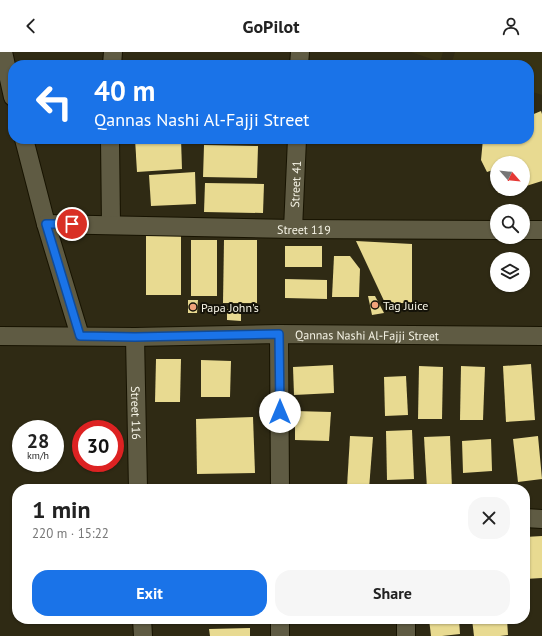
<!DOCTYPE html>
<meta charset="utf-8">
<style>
:root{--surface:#fff;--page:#f6f6f6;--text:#222;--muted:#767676;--accent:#1a73e8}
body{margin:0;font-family:"PT Sans",sans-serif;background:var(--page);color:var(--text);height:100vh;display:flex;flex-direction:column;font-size:15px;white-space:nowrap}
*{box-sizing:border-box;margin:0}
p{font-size:13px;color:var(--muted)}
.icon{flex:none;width:22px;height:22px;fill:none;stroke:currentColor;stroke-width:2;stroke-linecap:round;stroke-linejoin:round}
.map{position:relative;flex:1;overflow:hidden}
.details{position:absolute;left:12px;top:432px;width:518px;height:140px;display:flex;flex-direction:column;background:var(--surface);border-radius:16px;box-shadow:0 1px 3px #0004}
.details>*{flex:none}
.guide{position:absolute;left:8px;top:8px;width:526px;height:84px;border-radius:16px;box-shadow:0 1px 3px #0004;background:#1a73e8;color:#fff;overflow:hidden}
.needle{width:26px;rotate:117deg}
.buttons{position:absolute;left:490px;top:104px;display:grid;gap:8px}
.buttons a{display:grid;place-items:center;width:40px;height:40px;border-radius:50%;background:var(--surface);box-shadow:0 1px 3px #0004;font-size:20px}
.speed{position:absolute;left:12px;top:368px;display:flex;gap:8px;font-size:20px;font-weight:700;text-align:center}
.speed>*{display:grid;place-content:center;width:52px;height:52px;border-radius:50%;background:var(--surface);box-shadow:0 1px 3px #0004;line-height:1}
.speed small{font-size:10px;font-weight:400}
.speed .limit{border:6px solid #d22;background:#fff;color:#111}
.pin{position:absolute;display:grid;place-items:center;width:34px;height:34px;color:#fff;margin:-17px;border:2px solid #fff;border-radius:50%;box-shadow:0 1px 4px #0007}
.me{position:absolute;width:44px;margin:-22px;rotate:0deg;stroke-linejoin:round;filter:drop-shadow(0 0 3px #0008)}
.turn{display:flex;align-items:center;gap:14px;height:84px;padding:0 20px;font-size:18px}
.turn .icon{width:52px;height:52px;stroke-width:2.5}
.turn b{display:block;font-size:28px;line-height:34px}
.round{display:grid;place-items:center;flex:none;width:42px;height:42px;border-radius:16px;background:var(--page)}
.overview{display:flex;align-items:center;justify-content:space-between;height:68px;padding:0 20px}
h1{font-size:24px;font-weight:600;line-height:30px}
.action{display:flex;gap:8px;margin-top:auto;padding:8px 20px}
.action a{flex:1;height:46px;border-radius:16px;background:var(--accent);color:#fff;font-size:16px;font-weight:600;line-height:46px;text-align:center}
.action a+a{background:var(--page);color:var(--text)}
header{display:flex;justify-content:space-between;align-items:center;height:52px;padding:0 20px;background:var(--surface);font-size:18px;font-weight:600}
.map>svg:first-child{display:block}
.built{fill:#373214}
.building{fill:#e8da91}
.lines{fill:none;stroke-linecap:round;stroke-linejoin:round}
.minor-casing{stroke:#171300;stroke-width:20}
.minor{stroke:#5f5b43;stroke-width:18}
.route-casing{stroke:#114b97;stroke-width:10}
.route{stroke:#1a73e8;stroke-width:7}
.poi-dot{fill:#f0a27a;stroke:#151309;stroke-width:1.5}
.labels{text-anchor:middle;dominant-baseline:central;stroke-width:4;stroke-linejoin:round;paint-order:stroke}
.street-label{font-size:12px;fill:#f6f4e6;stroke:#151309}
.poi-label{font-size:12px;fill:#f6f4e6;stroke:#151309;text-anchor:start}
</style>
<header><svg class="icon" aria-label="back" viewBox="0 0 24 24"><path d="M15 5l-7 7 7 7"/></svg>GoPilot<svg class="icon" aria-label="person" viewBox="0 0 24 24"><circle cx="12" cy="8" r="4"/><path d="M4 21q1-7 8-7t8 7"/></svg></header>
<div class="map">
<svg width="542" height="584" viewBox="0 0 542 584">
<rect width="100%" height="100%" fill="#2f2a14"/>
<g class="built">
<path d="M411,0H443L440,10Z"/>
<path d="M455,0H542V43L529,39V13H451Z"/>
</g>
<g class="building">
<path d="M541,59L542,62V129L523,135V111H497L496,136L493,118L487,120L481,108L483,87H529V64Z"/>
<path d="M135,87H181L182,117L137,120Z"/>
<path d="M204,93L258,94L257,126L203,125Z"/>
<path d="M195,120L196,152L151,154L149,123Z"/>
<path d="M205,131L264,132L263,161L204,160Z"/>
<path d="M497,137H515L498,141Z"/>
<rect x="146" y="184" width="35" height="59"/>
<rect x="191" y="188" width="26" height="56"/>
<path d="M224,188H257V251H223Z"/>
<path d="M356,189L412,192V251H385Z"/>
<rect x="285" y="194" width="37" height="21"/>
<path d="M334,204H350L360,217L359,245H332Z"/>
<path d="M285,227L327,228V247L285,246Z"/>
<path d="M368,244H375L384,261L372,263Z"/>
<path d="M188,248H198L197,261H188Z"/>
<path d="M227,257L241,258V269L227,268Z"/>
<path d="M156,307H181L180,350H155Z"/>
<path d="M201,308L231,309L230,345H201Z"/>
<path d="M531,312L535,368L506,370L503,314Z"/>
<path d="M333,313L334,341L294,343L293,315Z"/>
<path d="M419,314L443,315L442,367H418Z"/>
<path d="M461,314L485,315L483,368H460Z"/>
<path d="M406,324L408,363L385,364L384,325Z"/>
<path d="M295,359L331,360L329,389L295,388Z"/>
<path d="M253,365L255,421L197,422L196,367Z"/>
<path d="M412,378L414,427L387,428L386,379Z"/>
<path d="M350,384L373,385L369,437L347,435Z"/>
<path d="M450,384L452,437H427L424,385Z"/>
<path d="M538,384L542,427L518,430L513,387Z"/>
<path d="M491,387L492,419L463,421L462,389Z"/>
<path d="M542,484V526L525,527V485Z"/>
<path d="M429,567H459L460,582L442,584H431Z"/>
<path d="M472,567H507L508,583L500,584H474Z"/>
<path d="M250,576V584H210L209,577Z"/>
</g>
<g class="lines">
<g class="minor-casing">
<g id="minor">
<path d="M3,0L13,45"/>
<path d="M112,13L113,0"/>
<path d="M299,13L300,0"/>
<path d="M24,87L46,172L80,284"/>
<path d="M110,87L111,173"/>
<path id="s1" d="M46,172L293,177L497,178"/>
<path id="s2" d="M293,177L297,87"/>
<path d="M523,178H542"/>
<path d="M279,282L280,437"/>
<path id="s3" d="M0,284L135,285L279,282L542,284"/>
<path id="s4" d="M135,285L138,437"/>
<path d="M525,466L542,467"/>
<path d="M142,567L143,584"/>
<path d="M280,567V584"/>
<path d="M406,567V584"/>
</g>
</g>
<use href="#minor" class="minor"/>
</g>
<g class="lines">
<g class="route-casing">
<path id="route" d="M72,172H46L80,284L135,285L279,282L280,360"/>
</g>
<use href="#route" class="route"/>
</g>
<g class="poi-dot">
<circle cx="375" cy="253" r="4"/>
<circle cx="193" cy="255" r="4"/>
</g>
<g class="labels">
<g class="street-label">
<text stroke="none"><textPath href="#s2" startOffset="45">Street 41</textPath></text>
<text stroke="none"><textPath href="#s1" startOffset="258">Street 119</textPath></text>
<text stroke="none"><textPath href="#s3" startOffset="367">Qannas Nashi Al-Fajji Street</textPath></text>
<text stroke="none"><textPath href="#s4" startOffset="76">Street 116</textPath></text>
</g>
<g class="poi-label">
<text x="383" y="253">Tag Juice</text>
<text x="201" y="255">Papa John's</text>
</g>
</g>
</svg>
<div class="buttons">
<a><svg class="needle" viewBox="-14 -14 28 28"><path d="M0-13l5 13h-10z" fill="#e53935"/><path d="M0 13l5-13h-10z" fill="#767676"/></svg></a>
<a><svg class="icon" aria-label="search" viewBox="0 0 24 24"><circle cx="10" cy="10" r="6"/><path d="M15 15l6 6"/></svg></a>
<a><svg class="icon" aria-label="layers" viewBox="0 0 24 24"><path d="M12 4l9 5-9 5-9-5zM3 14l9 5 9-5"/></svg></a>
</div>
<div class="speed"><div>28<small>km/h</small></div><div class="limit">30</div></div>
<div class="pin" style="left:72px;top:172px;background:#d93025"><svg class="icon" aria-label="arrive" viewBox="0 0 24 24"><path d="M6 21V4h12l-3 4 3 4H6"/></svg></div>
<svg class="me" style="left:280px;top:360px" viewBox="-20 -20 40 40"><circle r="19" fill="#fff"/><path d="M0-13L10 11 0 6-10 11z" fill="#1a73e8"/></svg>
<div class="guide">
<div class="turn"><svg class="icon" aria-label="left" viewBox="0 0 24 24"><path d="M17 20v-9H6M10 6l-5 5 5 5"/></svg><div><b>40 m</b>Qannas Nashi Al-Fajji Street</div></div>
</div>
<section class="details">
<div class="overview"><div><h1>1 min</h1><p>220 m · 15:22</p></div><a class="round"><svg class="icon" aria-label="close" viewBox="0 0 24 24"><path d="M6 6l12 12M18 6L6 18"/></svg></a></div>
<div class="action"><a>Exit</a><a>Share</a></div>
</section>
</div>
